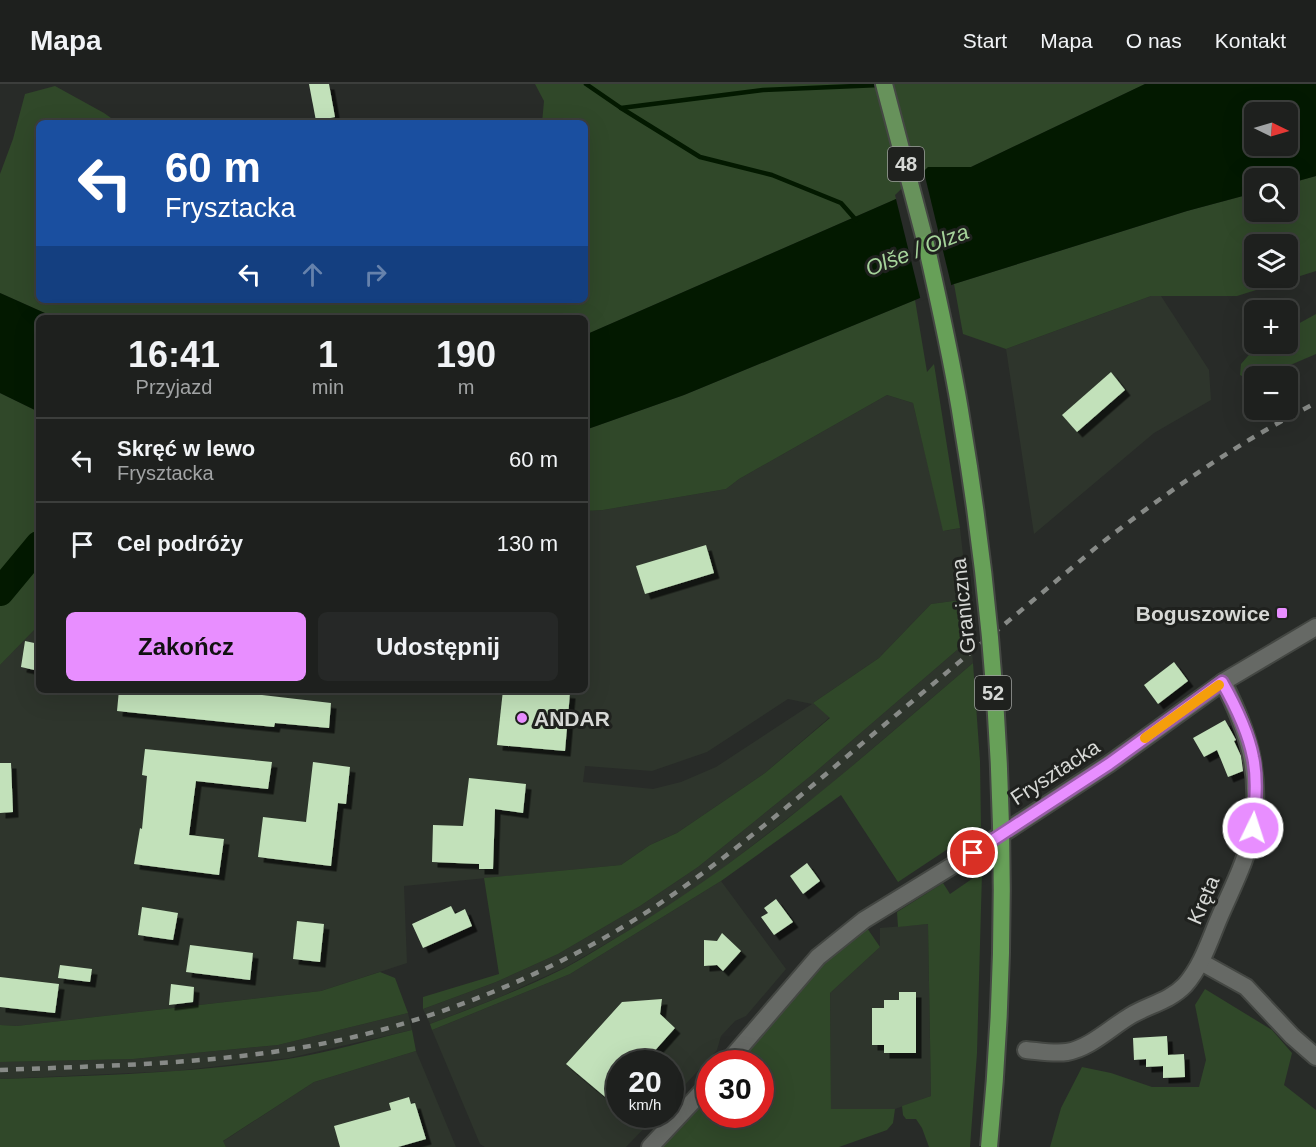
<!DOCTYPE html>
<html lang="pl">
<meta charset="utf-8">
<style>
:root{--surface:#1e201e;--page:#262827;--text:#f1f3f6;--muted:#a1a3a4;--line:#3c3e3c;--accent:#e88eff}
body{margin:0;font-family:Arial,sans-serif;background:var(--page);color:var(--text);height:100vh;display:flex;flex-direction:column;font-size:22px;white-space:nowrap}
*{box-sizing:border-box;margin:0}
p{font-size:20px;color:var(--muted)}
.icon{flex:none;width:33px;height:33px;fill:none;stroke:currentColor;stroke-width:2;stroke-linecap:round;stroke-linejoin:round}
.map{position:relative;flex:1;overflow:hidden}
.details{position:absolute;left:36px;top:231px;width:552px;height:378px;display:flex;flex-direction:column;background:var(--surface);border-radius:9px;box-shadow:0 6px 24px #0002,0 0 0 2px var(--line)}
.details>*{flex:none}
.top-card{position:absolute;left:36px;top:36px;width:552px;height:183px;border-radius:9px;box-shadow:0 6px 24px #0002,0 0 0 2px var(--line);background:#1a4fa0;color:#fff;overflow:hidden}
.needle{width:39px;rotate:95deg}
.buttons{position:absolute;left:1244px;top:18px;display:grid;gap:12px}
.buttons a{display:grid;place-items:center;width:54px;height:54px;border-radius:9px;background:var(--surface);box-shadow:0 6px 24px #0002,0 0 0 2px var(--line);font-size:30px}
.speed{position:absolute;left:606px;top:966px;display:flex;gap:12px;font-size:30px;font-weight:700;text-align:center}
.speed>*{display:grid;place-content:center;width:78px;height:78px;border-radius:50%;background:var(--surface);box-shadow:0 6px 24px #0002,0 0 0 2px var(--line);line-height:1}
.speed small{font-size:15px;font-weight:400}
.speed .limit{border:9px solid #d22;background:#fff;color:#111}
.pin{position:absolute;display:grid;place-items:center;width:51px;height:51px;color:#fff;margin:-26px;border:3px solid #fff;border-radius:50%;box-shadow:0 2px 6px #0007}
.me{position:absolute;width:66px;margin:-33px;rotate:4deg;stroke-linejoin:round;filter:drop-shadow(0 0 4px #0008)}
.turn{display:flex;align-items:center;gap:21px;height:126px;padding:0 30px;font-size:27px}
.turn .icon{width:78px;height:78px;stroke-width:2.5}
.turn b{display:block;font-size:42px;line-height:51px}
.lanes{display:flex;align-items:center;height:57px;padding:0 30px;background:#0003;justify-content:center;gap:30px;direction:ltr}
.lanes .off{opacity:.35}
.eta{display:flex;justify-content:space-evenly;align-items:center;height:102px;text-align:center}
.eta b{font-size:36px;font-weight:700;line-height:42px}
.action{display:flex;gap:12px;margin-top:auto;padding:12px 30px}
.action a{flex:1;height:69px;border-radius:9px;background:var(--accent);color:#111;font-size:24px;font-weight:700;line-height:69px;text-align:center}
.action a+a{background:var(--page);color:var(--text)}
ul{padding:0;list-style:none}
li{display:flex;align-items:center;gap:18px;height:84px;padding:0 30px;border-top:2px solid var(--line)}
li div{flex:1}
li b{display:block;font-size:22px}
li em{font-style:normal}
header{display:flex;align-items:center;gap:36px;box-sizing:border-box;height:84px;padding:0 30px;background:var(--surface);border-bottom:2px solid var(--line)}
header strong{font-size:28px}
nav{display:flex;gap:33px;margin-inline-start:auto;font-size:21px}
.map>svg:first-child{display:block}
.built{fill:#2e352c;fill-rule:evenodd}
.green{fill:#304829;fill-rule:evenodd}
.water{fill:#031900;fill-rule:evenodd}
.pier{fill:#282b28}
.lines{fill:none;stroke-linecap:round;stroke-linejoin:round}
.stream{stroke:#031900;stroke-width:4.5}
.river{stroke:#031900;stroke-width:28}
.building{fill:#c2e1ba;filter:url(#shadow)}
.minor-casing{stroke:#444743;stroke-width:20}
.tertiary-casing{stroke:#444743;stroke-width:20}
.primary-casing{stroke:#444743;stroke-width:20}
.minor{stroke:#666965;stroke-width:16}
.tertiary{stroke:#666965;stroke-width:16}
.primary{stroke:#67925b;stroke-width:16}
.rail{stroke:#878a87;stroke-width:4.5;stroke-dasharray:8 8;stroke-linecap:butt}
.trunk-bridge-casing{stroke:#444743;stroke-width:20;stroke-linecap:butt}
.trunk-bridge{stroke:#67a058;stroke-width:16}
.route-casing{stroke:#975ca6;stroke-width:15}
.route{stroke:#e88eff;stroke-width:10}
.slow{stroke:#f59e0b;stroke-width:10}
.poi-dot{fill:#e88eff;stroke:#1f211e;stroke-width:2}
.labels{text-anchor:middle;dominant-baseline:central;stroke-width:6;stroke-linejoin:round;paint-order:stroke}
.shield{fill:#1f211e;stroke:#9fa19e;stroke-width:1.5}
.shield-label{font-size:20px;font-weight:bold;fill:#d6d8d5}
.street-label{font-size:21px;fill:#d6d8d5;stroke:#1f211e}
.poi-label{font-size:21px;font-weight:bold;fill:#d6d8d5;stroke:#1f211e;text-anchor:end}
.water-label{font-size:22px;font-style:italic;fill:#a6d49b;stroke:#1f211e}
</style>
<header>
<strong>Mapa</strong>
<nav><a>Start</a><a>Mapa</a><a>O nas</a><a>Kontakt</a></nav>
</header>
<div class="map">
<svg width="1316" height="1063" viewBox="0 0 1316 1063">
<defs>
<filter id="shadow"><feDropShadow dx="5.5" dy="5.5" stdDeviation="0" flood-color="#0009"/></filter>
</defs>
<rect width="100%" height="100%" fill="#282b28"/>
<g class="built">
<path d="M1151,212H1161L1209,286L1211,316L1154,349L1034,450L1006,265Z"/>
<path d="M887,311L913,319L944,447L960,444L968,515L931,520L879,574L813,619L830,633L765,689L677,749L650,761L621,781L404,802L407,879L321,907L17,942L0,941V581L39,541V606H585V427L603,426L726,405L739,395ZM788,615L812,620L716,683L681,698L653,705L583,698L585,682L652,687L707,668Z"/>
<path d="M971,554L973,579L824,706L708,796L650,834L566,883L500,913L430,940L423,925L496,898L558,870L640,822L698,783L813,690Z"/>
<path d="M721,797L786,885L746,932L735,937L721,952L717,966L671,1016L670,980H620V1030L657,1031L626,1063H485L480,1060L432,946L570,890Z"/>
<path d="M928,840L931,1012L895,1025L831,1026L830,909L880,863V844Z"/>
<path d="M408,929L412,946L289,974L176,987L0,995V978L133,975L278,961Z"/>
<path d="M416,967L456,1063H226L222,1058L314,998Z"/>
</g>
<g class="green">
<path d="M535,0H1145L971,83H928L896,115L585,251V234H56L0,209V90L13,55L25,10L55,2L104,29L118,39H39V216H585V39H542L544,17Z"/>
<path d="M1316,92V187L1237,212H1151L1006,265L963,250L954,200L1187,127L1254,109V128H1287V100ZM1254,160H1287V194H1254Z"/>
<path d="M915,216L927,288L934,280L960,444L943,447L913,319L887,311L739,395L726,405L603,426L585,427V346L684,311Z"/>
<path d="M1316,230V270L1265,292H1254V298L1240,291L1241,280L1254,265L1263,260H1287V246Z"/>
<path d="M0,309L39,328V541L0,581Z"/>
<path d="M968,515L971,554L813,690L698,783L640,822L558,870L496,898L423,925V913L499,890L484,794L621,781L650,761L677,749L765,689L830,634L813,619L879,574L931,520Z"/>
<path d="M973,579L980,677L981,743L898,798L841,711L721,797L570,890L432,946L430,940C475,923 521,906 565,884C582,875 599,864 616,854C746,778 859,676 973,579Z"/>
<path d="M982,788L977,969L970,1063H929L922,1044L916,1035H906L903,1031L902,1022L931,1012L928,840L898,843L897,828L943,799L950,810Z"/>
<path d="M867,844L880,863L830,909L831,1025H895L893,1039L887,1046L839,1063H658L709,1007L710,1030H760V980L735,979L832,872Z"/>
<path d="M380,888L395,894L408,929L278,961L133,975L0,978V941L17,942L321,907Z"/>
<path d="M1205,905L1272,946L1292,969L1284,1001L1316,1026V1063H1050L1061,1024L1082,983L1111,989L1152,1003H1199L1206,976L1195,921Z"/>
<path d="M412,946L416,967L314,998L223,1057L226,1063H0V995C96,992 193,989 288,975C330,968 371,956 412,946Z"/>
</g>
<g class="water">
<path d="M1145,0H1316V92L1287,100V94H1254V109L1187,127L954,200L684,311L585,346V251L896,115L928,83H971ZM1254,28H1287V62H1254Z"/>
<path d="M0,209L56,234H39V328L0,309Z"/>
</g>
<path class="pier" d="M923,84L952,204L921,217L895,111Z"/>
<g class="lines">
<g class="stream">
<path d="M586,0L621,24L763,6L880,1"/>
<path d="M621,24L700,73L772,91L841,119L856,136"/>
</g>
<path class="river" d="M0,508L39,461"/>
</g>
<g class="building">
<path d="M309,0H329L335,33L316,37Z"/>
<path d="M1111,288L1125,306L1077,348L1062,331Z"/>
<path d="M706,461L714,489L645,510L636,482Z"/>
<path d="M25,557L39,560V587L21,583Z"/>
<path d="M1174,578L1188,597L1158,620L1144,601Z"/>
<path d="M119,606H218L331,619L329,644L275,639L274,643L117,627Z"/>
<path d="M503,606H538L570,609L565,667L497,661Z"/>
<path d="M1225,636L1236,656L1234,657L1241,672L1243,687L1228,693L1217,666L1204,673L1193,654Z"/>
<path d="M145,665L272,678L268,705L196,697L189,751L224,755L219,791L134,780L140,744L142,745L147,692L142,691Z"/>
<path d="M313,678L350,683L346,720L338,719L331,782L258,773L263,733L306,738Z"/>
<path d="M0,679H11L13,728L0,729Z"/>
<path d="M469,694L526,700L523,729L495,725L493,785H479V780L432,778L433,741L463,742Z"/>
<path d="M807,779L820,797L803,810L790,792Z"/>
<path d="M776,815L793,838L774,851L761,833L768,829L764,824Z"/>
<path d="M451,822L455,830L465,825L472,842L423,864L412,840Z"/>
<path d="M142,823L178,829L173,856L138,851Z"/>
<path d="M297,837L324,840L320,878L293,875Z"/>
<path d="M722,849L741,867L723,887L717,881L704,882V856L717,857Z"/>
<path d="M190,861L253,869L250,896L186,888Z"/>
<path d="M60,881L92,885L90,898L58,894Z"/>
<path d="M0,893L59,900L55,929L0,923Z"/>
<path d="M171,900L194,903L193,918L169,921Z"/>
<path d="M899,908H916V969H884V961H872V924H884V916H899Z"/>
<path d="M662,915L660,930L675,944L643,980H620V1006L610,1017L566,980L622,918Z"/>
<path d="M1167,952L1168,971L1184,970L1185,993L1163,994V982L1146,983V975L1134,976L1133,954Z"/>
<path d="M409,1013L411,1020L415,1019L426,1055L398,1063H340L334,1042L391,1026L389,1019Z"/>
</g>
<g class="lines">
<g class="minor-casing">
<g id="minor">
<path d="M1201,878L1246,903L1292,952L1316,973"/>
<path d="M1026,966C1038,967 1054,970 1067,968C1090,964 1110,944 1130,932C1148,921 1170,917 1185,901C1202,882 1210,855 1220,832C1232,804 1248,774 1253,743C1261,687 1248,647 1223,598"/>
</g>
</g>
<g class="tertiary-casing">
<g id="tertiary">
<path d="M726,980L818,873L864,836L973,769L1109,680L1223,598L1316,543"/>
<path d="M650,1063L710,999"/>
</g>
</g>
<g class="primary-casing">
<path id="primary" d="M884,0L926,160"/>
</g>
<use href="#minor" class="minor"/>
<use href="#tertiary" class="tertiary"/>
<use href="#primary" class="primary"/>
<path class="rail" d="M0,986C120,981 241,980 358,952C462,926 563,883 653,824C730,773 800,712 871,652C947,588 1023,525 1099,461C1167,408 1238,358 1316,319"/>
<g class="trunk-bridge-casing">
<path id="trunk-bridge" d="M926,160C939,219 953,279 962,339C1002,577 1013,823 989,1063"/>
</g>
<use href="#trunk-bridge" class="trunk-bridge"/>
</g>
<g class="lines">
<g class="route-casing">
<path id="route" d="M973,769L1109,680L1222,598C1235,621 1248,647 1253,673C1258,696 1255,721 1253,744"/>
</g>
<use href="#route" class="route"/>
<path class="slow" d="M1145,654L1219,601"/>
</g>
<g class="poi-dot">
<rect x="1276" y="523" width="12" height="12" rx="3"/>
<circle cx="522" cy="634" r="6"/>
</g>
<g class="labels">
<g class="shield">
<rect x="888" y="63" width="36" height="34" rx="4.5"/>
<rect x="975" y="592" width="36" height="34" rx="4.5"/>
</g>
<g class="shield-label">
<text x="906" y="80">48</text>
<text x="993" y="609">52</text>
</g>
<g class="street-label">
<text transform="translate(963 522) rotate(-96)">Graniczna</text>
<text transform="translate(1055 688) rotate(-33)">Frysztacka</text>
<text transform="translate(1203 816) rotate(-67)">Kręta</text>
</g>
<g class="poi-label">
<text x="1270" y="529">Boguszowice</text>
<text x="534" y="634" text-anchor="start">ANDAR</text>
</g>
<g class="water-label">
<text transform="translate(917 166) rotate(-21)">Olše / Olza</text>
</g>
</g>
</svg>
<div class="buttons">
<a><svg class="needle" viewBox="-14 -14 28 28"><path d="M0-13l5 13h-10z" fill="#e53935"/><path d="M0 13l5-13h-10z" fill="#a1a3a4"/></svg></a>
<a><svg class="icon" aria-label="search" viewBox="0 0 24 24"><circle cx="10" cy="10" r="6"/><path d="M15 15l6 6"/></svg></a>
<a><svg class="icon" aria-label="layers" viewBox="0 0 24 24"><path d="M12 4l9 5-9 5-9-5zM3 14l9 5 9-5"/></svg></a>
<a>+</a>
<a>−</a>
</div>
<div class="speed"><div>20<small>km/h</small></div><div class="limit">30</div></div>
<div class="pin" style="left:973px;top:769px;background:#d93025"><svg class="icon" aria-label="arrive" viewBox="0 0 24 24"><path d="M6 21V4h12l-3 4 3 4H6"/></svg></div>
<svg class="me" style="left:1253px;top:744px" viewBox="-20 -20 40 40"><circle r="17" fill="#e88eff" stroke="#fff" stroke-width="3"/><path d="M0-11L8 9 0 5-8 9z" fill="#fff"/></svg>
<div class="top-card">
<div class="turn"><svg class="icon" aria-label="left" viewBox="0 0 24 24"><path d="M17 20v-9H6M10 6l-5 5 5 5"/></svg><div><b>60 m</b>Frysztacka</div></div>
<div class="lanes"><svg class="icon" aria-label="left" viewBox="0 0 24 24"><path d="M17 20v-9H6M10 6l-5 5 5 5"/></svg><svg class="icon off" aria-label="ahead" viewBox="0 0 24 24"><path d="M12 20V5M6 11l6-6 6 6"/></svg><svg class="icon off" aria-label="right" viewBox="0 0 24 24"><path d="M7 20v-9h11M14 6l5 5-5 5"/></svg></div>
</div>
<section class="details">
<div class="eta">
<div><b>16:41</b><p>Przyjazd</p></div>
<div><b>1</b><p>min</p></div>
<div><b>190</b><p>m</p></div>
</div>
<ul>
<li><svg class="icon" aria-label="left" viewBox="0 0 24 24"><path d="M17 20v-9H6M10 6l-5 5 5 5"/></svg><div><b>Skręć w lewo</b><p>Frysztacka</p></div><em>60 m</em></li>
<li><svg class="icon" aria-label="arrive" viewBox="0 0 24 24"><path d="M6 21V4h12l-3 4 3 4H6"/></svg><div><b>Cel podróży</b></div><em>130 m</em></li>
</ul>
<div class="action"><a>Zakończ</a><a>Udostępnij</a></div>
</section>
</div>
